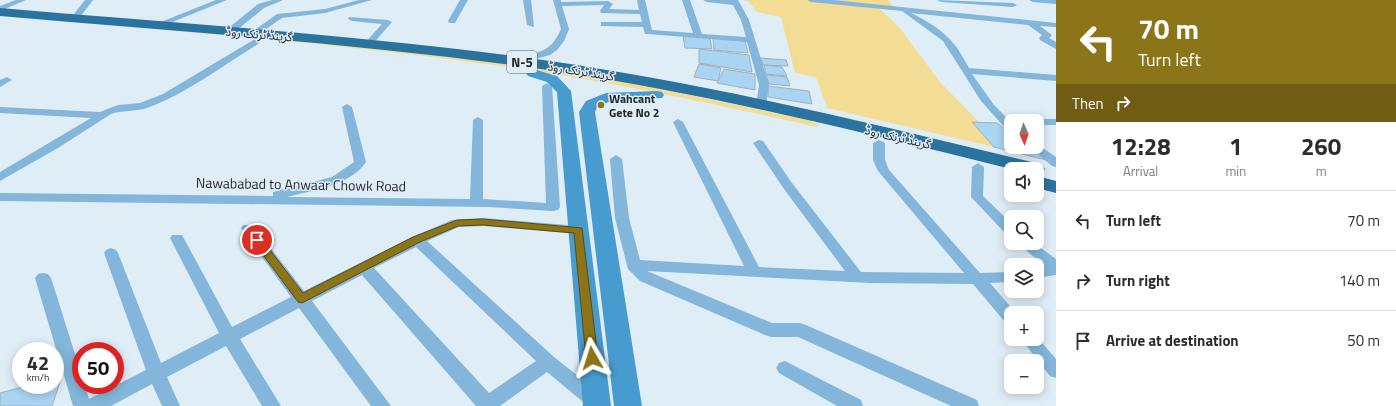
<!DOCTYPE html>
<meta charset="utf-8">
<style>
:root{--surface:#fff;--page:#f7f7f7;--text:#2b2b33;--muted:#7c7c81;--line:#e1e1e2}
body{margin:0;font-family:"Titillium Web","Noto Sans Arabic",sans-serif;background:var(--page);color:var(--text);height:100vh;display:flex;flex-direction:column;font-size:15px;white-space:nowrap}
*{box-sizing:border-box;margin:0}
p{font-size:13px;color:var(--muted)}
.icon{flex:none;width:22px;height:22px;fill:none;stroke:currentColor;stroke-width:2;stroke-linecap:round;stroke-linejoin:round}
.map{position:relative;flex:1;overflow:hidden}
.drawer{display:flex;flex-direction:column;background:var(--surface);width:340px}
.drawer>*{flex:none}
.guide{background:#8c7418;color:#fff;overflow:hidden}
.needle{width:26px;rotate:177deg}
.buttons{position:absolute;left:1004px;top:114px;display:grid;gap:8px}
.buttons a{display:grid;place-items:center;width:40px;height:40px;border-radius:8px;background:var(--surface);box-shadow:0 2px 10px #0003;font-size:20px}
.speed{position:absolute;left:12px;top:342px;display:flex;gap:8px;font-size:20px;font-weight:700;text-align:center}
.speed>*{display:grid;place-content:center;width:52px;height:52px;border-radius:50%;background:var(--surface);box-shadow:0 2px 10px #0003;line-height:1}
.speed small{font-size:10px;font-weight:400}
.speed .limit{border:6px solid #d22;background:#fff;color:#111}
.pin{position:absolute;display:grid;place-items:center;width:34px;height:34px;color:#fff;margin:-17px;border:2px solid #fff;border-radius:50%;box-shadow:0 1px 4px #0007}
.me{position:absolute;width:44px;margin:-22px;rotate:354deg;stroke-linejoin:round;filter:drop-shadow(0 0 3px #0008)}
.turn{display:flex;align-items:center;gap:14px;height:84px;padding:0 16px;font-size:18px}
.turn .icon{width:52px;height:52px;stroke-width:2.5}
.turn b{display:block;font-size:28px;line-height:34px}
.then{display:flex;align-items:center;height:38px;padding:0 16px;background:#0003;gap:8px;font-size:15px}
.eta{display:flex;justify-content:space-evenly;align-items:center;height:68px;text-align:center}
.eta b{font-size:24px;font-weight:700;line-height:28px}
ul{padding:0;list-style:none}
li{display:flex;align-items:center;gap:12px;height:60px;padding:0 16px;border-top:1px solid var(--line)}
li div{flex:1}
li b{display:block;font-size:15px}
li em{font-style:normal}
main{display:flex;flex:1;min-height:0}
.map>svg:first-child{display:block}
.green{fill:#f3dc93}
.building{fill:#a9d5f3;stroke:#a1afb8}
.lines{fill:none;stroke-linecap:round;stroke-linejoin:round}
.street{fill:#83b6da;fill-rule:evenodd}
.secondary{fill:#489bcf;fill-rule:evenodd}
.highway{fill:#2a739f;fill-rule:evenodd}
.route{fill:#8c7418;stroke:#5b4b10}
.poi-dot{fill:#8c7418;stroke:#dfedf7;stroke-width:1.5}
.labels{text-anchor:middle;dominant-baseline:central;stroke-width:3;stroke-linejoin:round;paint-order:stroke}
.far-street-label{font-size:12px;fill:#1e2427;stroke:#dfedf7}
.far-poi-label{font-size:12px;font-weight:bold;fill:#1e2427;stroke:#dfedf7;text-anchor:start}
.shield{fill:#dfedf7;stroke:#586065;stroke-width:1}
.shield-label{font-size:13px;font-weight:bold;fill:#1e2427}
.street-label{font-size:14px;fill:#1e2427;stroke:#dfedf7}
</style>
<main>
<div class="map">
<svg width="1056" height="406" viewBox="0 0 1056 406">
<rect width="100%" height="100%" fill="#dfedf7"/>
<g class="green">
<path d="M743,0H887L894,6H881L879,8L899,27L940,82L977,120L994,147L827,108L816,77L795,73L781,17L757,12L748,1Z"/>
<path d="M169,28L430,52L614,79L808,120L819,125L817,127C710,103 603,80 494,65C384,50 274,39 163,30Z"/>
</g>
<g class="building">
<path d="M683,35L710,38L712,49L685,48Z"/>
<path d="M713,38L745,41L748,53L714,50Z"/>
<path d="M699,49L749,55L752,72L699,63Z"/>
<path d="M760,58L786,60L788,66L763,65Z"/>
<path d="M699,64L721,68L718,81L694,77Z"/>
<path d="M764,65L782,67L787,76L766,74Z"/>
<path d="M724,69L755,74V90L717,83Z"/>
<path d="M766,75L787,77L790,86L769,84Z"/>
<path d="M768,86L809,91L812,104L768,97Z"/>
<path d="M972,122L997,123L1011,134V147H1029L1046,160L994,147Z"/>
<path d="M62,376L52,406H0V393L30,385H55V378Z"/>
</g>
<g class="lines">
<g class="street">
<path d="M16,0H26L0,11V6Z"/>
<path d="M85,0H93L77,21H71L70,19Z"/>
<path d="M216,0H227L160,27L153,25Z"/>
<path d="M272,0H283L264,8L232,34H226V30L258,4Z"/>
<path d="M359,0H372L325,13L282,18L256,36H253L249,34L277,14L325,9Z"/>
<path d="M460,0H468L455,23H449L448,21Z"/>
<path d="M523,0H531L534,27L527,25Z"/>
<path d="M553,0H561V2L608,1L613,4L609,9L639,10L637,0H645L652,30L693,33L682,0H690L702,34L746,37L741,20L733,5L707,2L703,0H738L749,20L769,85L766,106L761,109L756,106L759,85L747,42L648,34H645L643,27L601,26V22H642L640,14L601,13L600,11L604,5L562,6L569,29L564,41L557,50L550,55L539,58L498,61V57C527,50 547,62 561,29Z"/>
<path d="M807,0H833L1056,23V27L1040,26L1052,35L1049,38L1056,42V49L1040,40L1039,38L1042,35L1028,25L911,13C927,21 943,30 954,44C960,51 964,60 969,68L1056,75V81L972,74L994,105L1011,122V131L1007,130L981,101L943,41L902,11L811,2Z"/>
<path d="M937,0L1013,3L1017,5L1013,7L941,2Z"/>
<path d="M1029,0H1056V4L1033,2Z"/>
<path d="M349,17L388,20L392,22L371,46L368,47L364,44L382,24L352,21L348,19Z"/>
<path d="M255,39L259,42L258,44C222,66 186,94 147,108C135,112 122,110 111,114L58,148L0,181V172L91,118L0,113V107L100,112L118,105L140,103L163,94Z"/>
<path d="M7,77L12,80L0,87V80Z"/>
<path d="M547,83L552,86L560,207L558,210L553,211L488,207L0,201V193L273,196V192L332,177L354,162L342,107L347,104L352,107L366,162C350,186 313,190 287,197L470,199L473,120L478,117L483,120V199L546,203L542,86Z"/>
<path d="M678,119L683,122L759,267L845,271L784,189L753,143L759,140L763,141L792,183L861,272L964,273L878,171L873,160V143L879,140L885,143V160L889,170L980,273L1011,272V282L990,283L1016,313H1011V324L1005,322L973,284L870,283L647,271L772,323H800L806,325L977,400L979,406H951L798,337H771L765,335L640,281L628,269L615,218L610,159L616,155L622,159L629,218L640,260L744,266L673,122Z"/>
<path d="M1037,119H1056V125H1037V121H1032Z"/>
<path d="M1037,144L1056,157V167L1052,166L1029,147H1037Z"/>
<path d="M978,163L984,167L983,196L1011,223V236L1006,234L971,197L972,167Z"/>
<path d="M483,218L578,226L583,227L585,230L583,233L578,234L483,226L459,227L427,241L554,357L602,395L604,401L602,406H588L547,372L500,406H476L362,275L312,301L391,406H371L299,308L240,339L281,406H262L226,346L167,377L180,406H162L152,384L111,406H73L35,278L38,274L43,273L48,274L51,278L81,373V385H85L89,399L146,370L104,253L106,250L111,248L116,250L118,253L161,363L219,333L170,238L172,235H182L232,327L291,297L243,231L241,228L243,225H253L304,291L412,237L452,220ZM416,247L536,361L489,393L374,268Z"/>
<path d="M1017,243H1034L1056,259V275L1037,278V268L1045,266Z"/>
<path d="M1037,337L1056,359V378L1050,376L1021,339H1037Z"/>
<path d="M785,361L861,400L863,406H837L779,373L776,368L779,363Z"/>
</g>
<g class="secondary">
<path d="M533,69L557,76L571,91L611,406H583L557,92L547,82L528,76L526,73L528,70Z"/>
<path d="M657,91L662,92L664,95L662,98L613,100L597,107L595,112L642,406H614L579,112L586,101L606,93Z"/>
</g>
<g class="highway">
<path d="M0,8C184,24 368,35 550,61C714,85 875,124 1035,163L1042,165L1045,169L1042,173L1037,175V169H1011C858,131 704,93 548,70C366,44 183,32 0,16Z"/>
<path d="M1037,176L1056,181V193L1037,188Z"/>
</g>
</g>
<path class="route" d="M483,219L582,228L598,358L596,362L592,363L587,362L586,358L574,233L483,225L458,226L420,242L302,303L298,302L252,240L253,237H260L303,293L413,237L457,220Z"/>
<circle class="poi-dot" cx="601" cy="105" r="4"/>
<g class="labels">
<g class="far-street-label">
<text transform="translate(259 34) rotate(5)">گرینڈ ٹرنک روڈ</text>
<text transform="translate(581 71) rotate(9)">گرینڈ ٹرنک روڈ</text>
<text transform="translate(898 137) rotate(13)">گرینڈ ٹرنک روڈ</text>
</g>
<g class="far-poi-label">
<text x="609" y="98">Wahcant<tspan x="609" dy="14">Gete No 2</tspan></text>
</g>
<rect class="shield" x="507" y="51" width="30" height="22" rx="3"/>
<g class="shield-label">
<text x="522" y="62">N-5</text>
</g>
<g class="street-label">
<text transform="translate(301 184) rotate(1)">Nawababad to Anwaar Chowk Road</text>
</g>
</g>
</svg>
<div class="buttons">
<a><svg class="needle" viewBox="-14 -14 28 28"><path d="M0-13l5 13h-10z" fill="#e53935"/><path d="M0 13l5-13h-10z" fill="#7c7c81"/></svg></a>
<a><svg class="icon" aria-label="sound" viewBox="0 0 24 24"><path d="M4 9h4l5-4v14l-5-4H4zM17 9q2 3 0 6"/></svg></a>
<a><svg class="icon" aria-label="search" viewBox="0 0 24 24"><circle cx="10" cy="10" r="6"/><path d="M15 15l6 6"/></svg></a>
<a><svg class="icon" aria-label="layers" viewBox="0 0 24 24"><path d="M12 4l9 5-9 5-9-5zM3 14l9 5 9-5"/></svg></a>
<a>+</a>
<a>−</a>
</div>
<div class="speed"><div>42<small>km/h</small></div><div class="limit">50</div></div>
<div class="pin" style="left:257px;top:240px;background:#d93025"><svg class="icon" aria-label="arrive" viewBox="0 0 24 24"><path d="M6 21V4h12l-3 4 3 4H6"/></svg></div>
<svg class="me" style="left:592px;top:358px" viewBox="-20 -20 40 40"><path d="M0-17L14 15 0 8-14 15z" fill="#8c7418" stroke="#fff" stroke-width="4"/></svg>
</div>
<section class="drawer">
<div class="guide">
<div class="turn"><svg class="icon" aria-label="left" viewBox="0 0 24 24"><path d="M17 20v-9H6M10 6l-5 5 5 5"/></svg><div><b>70 m</b>Turn left</div></div>
<div class="then">Then<svg class="icon" aria-label="right" viewBox="0 0 24 24"><path d="M7 20v-9h11M14 6l5 5-5 5"/></svg></div>
</div>
<div class="eta">
<div><b>12:28</b><p>Arrival</p></div>
<div><b>1</b><p>min</p></div>
<div><b>260</b><p>m</p></div>
</div>
<ul>
<li><svg class="icon" aria-label="left" viewBox="0 0 24 24"><path d="M17 20v-9H6M10 6l-5 5 5 5"/></svg><div><b>Turn left</b></div><em>70 m</em></li>
<li><svg class="icon" aria-label="right" viewBox="0 0 24 24"><path d="M7 20v-9h11M14 6l5 5-5 5"/></svg><div><b>Turn right</b></div><em>140 m</em></li>
<li><svg class="icon" aria-label="arrive" viewBox="0 0 24 24"><path d="M6 21V4h12l-3 4 3 4H6"/></svg><div><b>Arrive at destination</b></div><em>50 m</em></li>
</ul>
</section>
</main>
